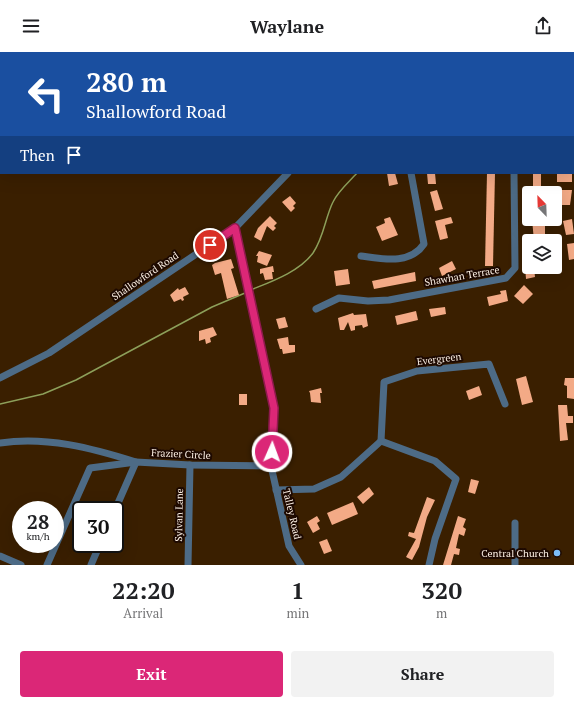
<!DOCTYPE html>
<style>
:root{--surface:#fff;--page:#f2f2f2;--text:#202124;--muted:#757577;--accent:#db2777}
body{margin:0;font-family:"PT Serif",serif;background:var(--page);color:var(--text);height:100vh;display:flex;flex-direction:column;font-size:15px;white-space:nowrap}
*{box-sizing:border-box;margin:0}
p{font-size:13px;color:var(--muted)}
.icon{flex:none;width:22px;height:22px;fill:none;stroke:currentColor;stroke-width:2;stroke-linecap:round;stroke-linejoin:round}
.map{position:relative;height:513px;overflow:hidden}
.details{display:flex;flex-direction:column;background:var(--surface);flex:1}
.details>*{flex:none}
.top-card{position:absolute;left:0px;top:0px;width:574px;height:122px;box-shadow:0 4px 16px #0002;background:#1a4fa0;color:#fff;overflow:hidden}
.needle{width:26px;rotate:337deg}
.tools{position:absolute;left:522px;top:134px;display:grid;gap:8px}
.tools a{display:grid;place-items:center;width:40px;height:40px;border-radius:4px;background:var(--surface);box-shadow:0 4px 16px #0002;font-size:20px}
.speed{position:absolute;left:12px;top:449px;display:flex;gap:8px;font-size:20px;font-weight:700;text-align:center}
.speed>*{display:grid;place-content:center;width:52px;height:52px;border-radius:50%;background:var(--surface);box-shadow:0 4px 16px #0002;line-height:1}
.speed small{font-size:10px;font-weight:400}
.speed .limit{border:2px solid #111;border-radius:6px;background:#fff;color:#111}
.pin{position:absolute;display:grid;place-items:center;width:34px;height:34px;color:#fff;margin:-17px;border:2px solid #fff;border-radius:50%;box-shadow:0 1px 4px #0007}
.me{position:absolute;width:44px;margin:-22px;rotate:2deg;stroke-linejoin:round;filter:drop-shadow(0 0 3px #0008)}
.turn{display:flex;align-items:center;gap:14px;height:84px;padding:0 20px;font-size:18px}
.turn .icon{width:52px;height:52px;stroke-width:2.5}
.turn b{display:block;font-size:28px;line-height:34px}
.then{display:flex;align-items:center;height:38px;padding:0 20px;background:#0003;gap:8px;font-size:15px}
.eta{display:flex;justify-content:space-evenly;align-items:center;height:68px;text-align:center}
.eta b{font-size:24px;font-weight:700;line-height:28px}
.primary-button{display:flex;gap:8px;margin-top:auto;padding:8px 20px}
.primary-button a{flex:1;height:46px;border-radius:4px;background:var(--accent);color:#fff;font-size:16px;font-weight:700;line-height:46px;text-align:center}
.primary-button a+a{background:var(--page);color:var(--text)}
header{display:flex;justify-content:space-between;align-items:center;height:52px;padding:0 20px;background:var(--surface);font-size:18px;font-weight:700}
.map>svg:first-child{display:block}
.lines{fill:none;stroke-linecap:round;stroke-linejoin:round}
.stream{stroke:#8da05a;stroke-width:1.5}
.building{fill:#f3aa86}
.minor{stroke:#4d6b86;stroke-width:7}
.route-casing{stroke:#8e194d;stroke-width:10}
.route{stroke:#db2777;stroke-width:7}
.poi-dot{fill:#7cbef9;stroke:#1d0900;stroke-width:1.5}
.labels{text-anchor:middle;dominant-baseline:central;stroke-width:4;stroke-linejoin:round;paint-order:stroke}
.street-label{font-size:10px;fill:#fdf1e5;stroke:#1d0900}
.poi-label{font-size:10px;fill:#fdf1e5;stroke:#1d0900;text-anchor:end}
</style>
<header><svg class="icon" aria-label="menu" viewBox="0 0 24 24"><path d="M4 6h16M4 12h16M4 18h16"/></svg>Waylane<svg class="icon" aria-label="share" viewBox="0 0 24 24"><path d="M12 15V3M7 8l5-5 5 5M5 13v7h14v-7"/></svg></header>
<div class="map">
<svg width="574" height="513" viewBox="0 0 574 513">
<rect width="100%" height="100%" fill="#3a1f00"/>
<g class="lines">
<g class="stream">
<path d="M435,1L436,0"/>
<path d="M253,237C273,229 300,219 313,201C324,185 325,166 333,150C338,139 349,130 357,121"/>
<path d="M0,352L43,342L76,328L212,255L245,241"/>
</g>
</g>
<g class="building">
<path d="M387,121H395L398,132L389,134Z"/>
<path d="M427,121H435L436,132H428Z"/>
<path d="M487,121H495L493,214H485Z"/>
<rect x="533" y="121" width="8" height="20"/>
<rect x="557" y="121" width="15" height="9"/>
<path d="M437,138L443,157L435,159L430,140Z"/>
<path d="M561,138H572L570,153H561Z"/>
<path d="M290,144L296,151L293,154L295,156L291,160L282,150Z"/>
<path d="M270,164L277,171L274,174L276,176L273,179L267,174L261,189L254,185L258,176Z"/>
<path d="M390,165L398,183L382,189L376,175L385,171L384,167Z"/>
<path d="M451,165L453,171L445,173L448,186L440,188L435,169Z"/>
<path d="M532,167H541V174H545V183H539V189H534Z"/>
<path d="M572,167L574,182L566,183L563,169Z"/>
<path d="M574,191V207L569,208L567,192Z"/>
<path d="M259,199L272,203L267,214L257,210L258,204H256Z"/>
<path d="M231,207L234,216L231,217L239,243L227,247L221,221L215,223L212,213L215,211Z"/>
<path d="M452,209L456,217L442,224L439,216Z"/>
<path d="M273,214L274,220H272L273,227L265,228L263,221L260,222V217Z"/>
<path d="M525,214L534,215L535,225L526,227Z"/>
<path d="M348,217L350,232L336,234L334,219Z"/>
<path d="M415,220L416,229L374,237L372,229Z"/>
<path d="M524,233L533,242L523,252L514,244Z"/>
<path d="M185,235L189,242L183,245L184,248L182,249L181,247L174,250L170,243L178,236L179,238Z"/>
<path d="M506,238L508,249L489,254L487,245L501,242L500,239Z"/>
<path d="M445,255L446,262L431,265L429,257Z"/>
<path d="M416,259L418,268L397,273L395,264Z"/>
<path d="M353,261L354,263L366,262L368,274L363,276L362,273L355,274V278L351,279L348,270L344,278H340L338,266Z"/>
<path d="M285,265L288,275L279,277L276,267Z"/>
<path d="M213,275L217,283L210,286L211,290L206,292L205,287L199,289V279Z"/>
<path d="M288,285L289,293H295V300L283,302L282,297H280L277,287Z"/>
<path d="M526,324L533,350L522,353L516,327Z"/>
<path d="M565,326H574V347L567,346V334L564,333Z"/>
<path d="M479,334L482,343L469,348L466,339Z"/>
<path d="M321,336L322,341H320L321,351L311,350L310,341L309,339Z"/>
<rect x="239" y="342" width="8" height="11"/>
<path d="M558,353H567L568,364H573V371H566L568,388L560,389Z"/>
<path d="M471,427L479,429L475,442L468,440Z"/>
<path d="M369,435L374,442L363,452L357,445Z"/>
<path d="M427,445L435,448L427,465L419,495L412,508L406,505L416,487L408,484L409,480L414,481Z"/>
<path d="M353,450L358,462L332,473L327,461Z"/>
<path d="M317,464L320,469L317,471L320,477L313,481L307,470Z"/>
<path d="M458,464L466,467L463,475L466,477L464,484L459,482L456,496L460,497L459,503L454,502L451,513H443Z"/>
<path d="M327,487L332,499L324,502L319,490Z"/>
</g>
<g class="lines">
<g class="minor">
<path d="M292,0L293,1"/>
<path d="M68,1V0"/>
<path d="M301,1L302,0"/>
<path d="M402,1L403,0"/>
<path d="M0,28H1"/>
<path d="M573,100H574"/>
<path d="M0,117L1,86"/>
<path d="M235,176L274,356L271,414L289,494L301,513"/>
<path d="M361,204C383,207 410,213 424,192L411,121"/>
<path d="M316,257L339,246L368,249L389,248L506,226L515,216L514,121"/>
<path d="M0,326L49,301L235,176L288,121"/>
<path d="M381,389L384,330L417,319L489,312L505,352"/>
<path d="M0,391C46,384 92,396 136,410L115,458"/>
<path d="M276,438L314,437L341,425L381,389L435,409L456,427L435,487L429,513"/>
<path d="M0,504L21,513"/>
<path d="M47,513L90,416L136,410L190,413L271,414"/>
<path d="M91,513L100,492"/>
<path d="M188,513L190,413"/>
<path d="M515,513V471"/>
</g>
</g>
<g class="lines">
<g class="route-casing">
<path id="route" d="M210,193L235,176L274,356L272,400"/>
</g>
<use href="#route" class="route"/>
</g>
<circle class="poi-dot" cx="557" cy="501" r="4"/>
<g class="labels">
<g class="street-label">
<text transform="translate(145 224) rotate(-34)">Shallowford Road</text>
<text transform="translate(462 224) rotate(-10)">Shawhan Terrace</text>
<text transform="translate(439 307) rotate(-7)">Evergreen</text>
<text transform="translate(181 402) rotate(3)">Frazier Circle</text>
<text transform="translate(292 462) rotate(77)">Talley Road</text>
<text transform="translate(179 463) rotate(-89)">Sylvan Lane</text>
</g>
<g class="poi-label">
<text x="549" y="501">Central Church</text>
</g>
</g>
</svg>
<div class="tools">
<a><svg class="needle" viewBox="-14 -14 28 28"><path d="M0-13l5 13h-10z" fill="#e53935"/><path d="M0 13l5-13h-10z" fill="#757577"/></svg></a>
<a><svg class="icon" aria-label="layers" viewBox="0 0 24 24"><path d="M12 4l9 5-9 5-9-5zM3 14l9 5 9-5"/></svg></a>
</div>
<div class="speed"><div>28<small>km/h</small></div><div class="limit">30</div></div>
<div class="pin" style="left:210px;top:193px;background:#d93025"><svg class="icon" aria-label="arrive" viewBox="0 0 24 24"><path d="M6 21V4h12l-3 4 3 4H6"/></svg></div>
<svg class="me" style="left:272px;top:400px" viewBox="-20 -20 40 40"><circle r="17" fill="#db2777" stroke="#fff" stroke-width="3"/><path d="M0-11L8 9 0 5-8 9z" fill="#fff"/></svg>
<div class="top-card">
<div class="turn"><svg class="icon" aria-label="left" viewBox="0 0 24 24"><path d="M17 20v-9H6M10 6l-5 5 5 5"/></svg><div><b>280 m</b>Shallowford Road</div></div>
<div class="then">Then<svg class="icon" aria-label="arrive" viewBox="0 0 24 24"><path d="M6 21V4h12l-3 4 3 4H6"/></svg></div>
</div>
</div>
<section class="details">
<div class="eta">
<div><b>22:20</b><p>Arrival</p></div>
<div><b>1</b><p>min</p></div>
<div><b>320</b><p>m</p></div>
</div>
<div class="primary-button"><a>Exit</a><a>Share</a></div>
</section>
